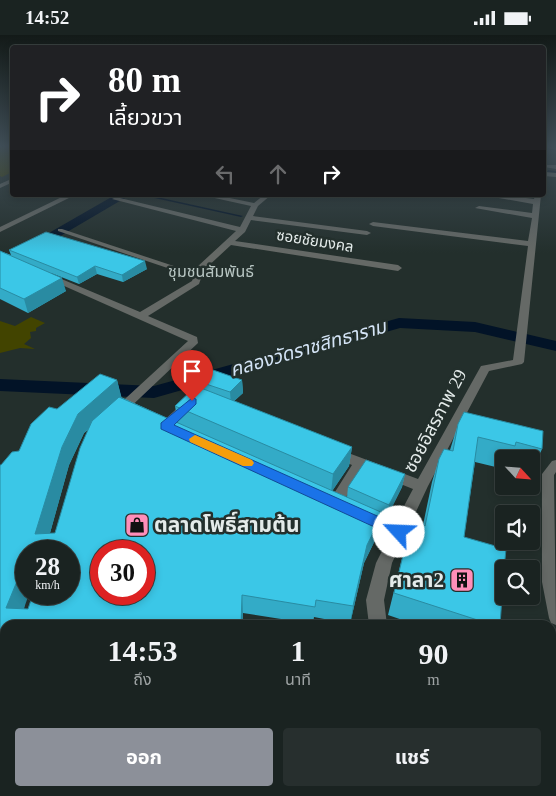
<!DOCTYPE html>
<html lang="th">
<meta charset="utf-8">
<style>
:root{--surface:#1a2321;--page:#272f2e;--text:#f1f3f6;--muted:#9fa4a5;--line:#38403f;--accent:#8c9099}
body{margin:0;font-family:"Times New Roman","Noto Sans Thai",serif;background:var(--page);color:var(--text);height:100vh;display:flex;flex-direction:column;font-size:19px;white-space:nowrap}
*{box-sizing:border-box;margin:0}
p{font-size:16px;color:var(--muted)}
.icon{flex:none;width:28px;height:28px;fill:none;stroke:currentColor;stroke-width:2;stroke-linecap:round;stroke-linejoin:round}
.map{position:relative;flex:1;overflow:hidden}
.drawer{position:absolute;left:0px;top:585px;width:556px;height:176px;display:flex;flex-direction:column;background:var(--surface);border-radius:15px 15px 0 0;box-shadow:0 2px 8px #0003,0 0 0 1px var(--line)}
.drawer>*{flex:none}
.top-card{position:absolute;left:10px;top:10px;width:536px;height:152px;border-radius:5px;box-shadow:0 2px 8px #0003,0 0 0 1px var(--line);background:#202124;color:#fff;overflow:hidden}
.needle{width:32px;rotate:116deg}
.buttons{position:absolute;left:495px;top:415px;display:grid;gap:10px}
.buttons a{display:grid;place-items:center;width:45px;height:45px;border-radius:5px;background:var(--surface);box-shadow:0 2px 8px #0003,0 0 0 1px var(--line);font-size:25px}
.speed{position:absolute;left:15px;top:505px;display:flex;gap:10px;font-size:25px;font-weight:700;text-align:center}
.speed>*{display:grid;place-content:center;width:65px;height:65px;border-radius:50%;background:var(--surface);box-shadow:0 2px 8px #0003,0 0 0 1px var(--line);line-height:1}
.speed small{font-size:12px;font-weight:400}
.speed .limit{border:8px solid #d22;background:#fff;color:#111}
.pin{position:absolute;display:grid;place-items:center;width:42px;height:42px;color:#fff;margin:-51px -21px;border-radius:50% 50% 50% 0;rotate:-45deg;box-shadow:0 0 5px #0007}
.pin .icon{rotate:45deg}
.me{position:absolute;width:55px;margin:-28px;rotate:295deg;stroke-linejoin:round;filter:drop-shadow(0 0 4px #0008)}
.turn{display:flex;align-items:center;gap:18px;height:105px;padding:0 15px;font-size:22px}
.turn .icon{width:65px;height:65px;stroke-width:2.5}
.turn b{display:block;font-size:35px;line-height:42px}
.lanes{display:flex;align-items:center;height:48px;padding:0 15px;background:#0003;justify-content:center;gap:25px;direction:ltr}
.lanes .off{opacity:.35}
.eta{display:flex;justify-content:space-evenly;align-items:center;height:85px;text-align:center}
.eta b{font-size:30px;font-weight:700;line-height:35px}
.action{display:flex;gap:10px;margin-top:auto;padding:10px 15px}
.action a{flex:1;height:58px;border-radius:5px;background:var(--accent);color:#fff;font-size:20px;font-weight:700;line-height:58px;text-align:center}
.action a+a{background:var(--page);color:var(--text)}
.status{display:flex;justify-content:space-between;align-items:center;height:35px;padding:0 25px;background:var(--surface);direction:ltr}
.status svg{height:14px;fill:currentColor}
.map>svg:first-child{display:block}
.green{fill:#424400}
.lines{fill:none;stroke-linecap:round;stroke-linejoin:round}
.stream{fill:#021327;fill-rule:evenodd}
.canal{fill:#021327;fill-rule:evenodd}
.service{fill:#656966;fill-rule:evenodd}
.minor{fill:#656966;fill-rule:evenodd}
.secondary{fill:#868c86;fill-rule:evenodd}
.wall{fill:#33abc7;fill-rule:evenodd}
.shaded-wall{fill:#298ba2}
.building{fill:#3bc7e7;stroke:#298ba2;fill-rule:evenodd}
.route{fill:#1a73e8;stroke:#114b97}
.slow{fill:#f59e0b}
.labels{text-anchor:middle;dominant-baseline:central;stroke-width:5;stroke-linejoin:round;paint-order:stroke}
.far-street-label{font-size:15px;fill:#e4ebea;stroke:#232f2c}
.far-neighbourhood-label{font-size:16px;fill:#b7c5c2;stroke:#232f2c}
.street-label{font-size:18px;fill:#e4ebea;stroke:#232f2c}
.water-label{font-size:19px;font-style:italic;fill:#d4e4f6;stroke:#232f2c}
.near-poi-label{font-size:21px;font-weight:bold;fill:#e4ebea;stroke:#232f2c;text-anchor:start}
</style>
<div class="status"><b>14:52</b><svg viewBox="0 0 49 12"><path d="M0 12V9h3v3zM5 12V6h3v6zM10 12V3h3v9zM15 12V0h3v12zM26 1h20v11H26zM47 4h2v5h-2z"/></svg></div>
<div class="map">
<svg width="556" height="761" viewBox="0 0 556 761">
<rect width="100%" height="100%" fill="#232f2c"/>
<g class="green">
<path d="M0,112H12V137L2,142L0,141Z"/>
<path d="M31,282L45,288L36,293V296L30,297L31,303L24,309L35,314L20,313L0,318V286L15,291Z"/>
</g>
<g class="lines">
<g class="stream">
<path d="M548,135L556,136V138L547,137Z"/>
<path d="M141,160H148L243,181L241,182Z"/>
</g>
<g class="canal">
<path d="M115,160H130L33,217L28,218L21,214Z"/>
<path d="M399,283L475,287L556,306V316L475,297L400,293L154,363L0,356V344L154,351Z"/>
</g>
<g class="service">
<path d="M544,130H556V134L544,132Z"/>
<path d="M58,194H62L201,240L194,242L58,196Z"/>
<path d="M556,425V437L554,440L556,590L551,588L549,583L542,547V439L552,426Z"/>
<path d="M469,756H487L489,761H471Z"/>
</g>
<g class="minor">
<path d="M544,112H556V115Z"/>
<path d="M544,137L556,138V142L544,141Z"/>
<path d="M9,145L12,147L11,148L0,153V149Z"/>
<path d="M66,160H75L0,197V192Z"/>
<path d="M201,160H215L254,168L264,160H271L258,171L253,181L367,196L371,198L367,200L251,185L245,197L235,206L398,230L402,233L398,236L231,210L204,235L199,249L148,281L197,302L198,308L122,380H114L112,377L114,374L188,306L44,242L52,240L140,277L192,246L197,232L236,196L112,164L116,162L240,192L251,171Z"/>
<path d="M482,160H501L534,164L535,160H541L524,327L522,329L489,336L428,451L392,528L384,565L387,590H369L366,565L376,528L390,500L361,486L358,482L361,478L366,476L395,488L413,454L363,434L340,472L335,474L330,472L328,468L352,430L330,421L328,418L330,415L335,413L418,444L481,331L513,325L528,211L373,191L369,189L373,187L528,206L532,183L475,173L479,171L532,178L533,169Z"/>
<path d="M189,365L195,369L175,390L179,394L178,397C171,399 163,397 160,391L161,388L185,366Z"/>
</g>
<g class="secondary">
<path d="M556,652V672L551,673V653Z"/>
<path d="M556,685V705L551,706V686Z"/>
<path d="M5,710V732L0,733V711Z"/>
<path d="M11,756H70L68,761H9Z"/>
</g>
</g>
<g class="wall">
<path d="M9,215L147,234L123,247L97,239L79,249L51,238L66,256L28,278L0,264V216L11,220Z"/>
<path d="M117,345L121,362L178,388L175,371L200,353V347L242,345L243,358L234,366L352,412L349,431L332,456L347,462L348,452L405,439L402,452L387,482L383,481L379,497L364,528L350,589L314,582L313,589L243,578L5,590V691L0,692V430H1L19,416L57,374ZM88,395L55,498H50L69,430L84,398ZM26,516L69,559L28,574H24L26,559Z"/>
<path d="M458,389L542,414L532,437L531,424H504V434L475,427L464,502L500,590H417L388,580L411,487L423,490L432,447L439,424L450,415Z"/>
</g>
<g class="shaded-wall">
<path d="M145,226L147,234L123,247L122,240Z"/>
<path d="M95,231L97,239L79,249L77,242Z"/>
<path d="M62,243L66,256L28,278L24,264Z"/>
<path d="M117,345L122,364L84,398L69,430L45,516L35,499L62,412L78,379Z"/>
<path d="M242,345L243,358L231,369L230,357Z"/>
<path d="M352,412L349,431L331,458L333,439Z"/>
<path d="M405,439L402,452L387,482L389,470Z"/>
<path d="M383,478L379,497L364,528L350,589L353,571L367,510Z"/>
<path d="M20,539L26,551V559H29L18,590L6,573Z"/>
<path d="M242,560L243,578V590H241Z"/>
</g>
<g class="building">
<path d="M46,197L145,226L122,240L95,231L77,242L9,215Z"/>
<path d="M0,216L62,243L24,264L0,253Z"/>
<path d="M213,335L242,345L230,357L200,347Z"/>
<path d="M100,339L117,345L78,379L62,412L35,499L55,498L80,413L92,386L119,362L383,478L367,510L353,571L316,565L315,572L242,560L241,590H5V676H0V430H1L12,417L19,416L31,389L49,372L57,374ZM26,516H69V559H33L28,574L6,573L20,539H26ZM101,516H144V559H101Z"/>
<path d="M201,353L352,412L333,439L175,371L193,354Z"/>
<path d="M464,377L543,396L542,414L516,407L515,411L478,402L464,502L506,514L504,534L500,590H493L394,558L411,487L425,491L439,424L444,414L453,416L458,389Z"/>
<path d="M366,425L405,439L389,470L348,452Z"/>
</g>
<linearGradient id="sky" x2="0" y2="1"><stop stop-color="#131a18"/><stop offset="0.51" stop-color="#3f4d56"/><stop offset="1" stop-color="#3f4d56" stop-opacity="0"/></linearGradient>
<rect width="556" height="218" fill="url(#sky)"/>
<path class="route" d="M192,363L196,364V369L174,390L404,493L406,497L404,501H394L161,394V388Z"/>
<path class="slow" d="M195,400L252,425L254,428L252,431H243L190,407L189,404Z"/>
<defs>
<g id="shop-square" transform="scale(1.25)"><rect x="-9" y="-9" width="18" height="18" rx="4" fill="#ff8eb9" stroke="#232f2c"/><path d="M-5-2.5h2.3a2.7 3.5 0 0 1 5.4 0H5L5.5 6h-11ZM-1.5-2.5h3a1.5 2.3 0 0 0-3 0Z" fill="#111"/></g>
<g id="building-square" transform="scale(1.25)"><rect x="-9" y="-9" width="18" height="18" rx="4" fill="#ff8eb9" stroke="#232f2c"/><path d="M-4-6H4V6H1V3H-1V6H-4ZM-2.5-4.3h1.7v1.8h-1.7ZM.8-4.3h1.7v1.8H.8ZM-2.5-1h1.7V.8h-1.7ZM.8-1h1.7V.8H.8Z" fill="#111"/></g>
</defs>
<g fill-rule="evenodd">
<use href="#shop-square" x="137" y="490"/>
<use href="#building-square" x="462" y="545"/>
</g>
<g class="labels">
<g class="far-street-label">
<text transform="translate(315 206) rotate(9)">ซอยชัยมงคล</text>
</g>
<g class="far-neighbourhood-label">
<text x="211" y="236">ชุมชนสัมพันธ์</text>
</g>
<g class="street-label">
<text transform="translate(435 386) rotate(-62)">ซอยอิสรภาพ 29</text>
</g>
<g class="water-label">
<text transform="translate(308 313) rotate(-16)">คลองวัดราชสิทธาราม</text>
</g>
<g class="near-poi-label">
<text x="154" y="490">ตลาดโพธิ์สามต้น</text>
<text x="444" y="545" text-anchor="end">ศาลา2</text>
</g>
</g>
</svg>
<div class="buttons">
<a><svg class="needle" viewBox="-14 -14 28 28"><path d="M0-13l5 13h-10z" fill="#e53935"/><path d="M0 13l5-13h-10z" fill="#9fa4a5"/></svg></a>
<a><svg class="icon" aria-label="sound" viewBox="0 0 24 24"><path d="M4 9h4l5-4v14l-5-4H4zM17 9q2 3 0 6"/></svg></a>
<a><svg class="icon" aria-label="search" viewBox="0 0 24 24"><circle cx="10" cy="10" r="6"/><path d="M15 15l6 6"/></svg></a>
</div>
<div class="speed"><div>28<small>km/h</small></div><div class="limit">30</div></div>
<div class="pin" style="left:192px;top:366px;background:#d93025"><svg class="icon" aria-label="arrive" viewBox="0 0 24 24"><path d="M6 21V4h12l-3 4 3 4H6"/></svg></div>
<svg class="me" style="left:399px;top:497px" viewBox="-20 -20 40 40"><circle r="19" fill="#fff"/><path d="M0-13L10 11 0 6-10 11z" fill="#1a73e8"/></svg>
<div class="top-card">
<div class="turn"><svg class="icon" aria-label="right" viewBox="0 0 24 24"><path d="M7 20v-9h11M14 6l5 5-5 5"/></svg><div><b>80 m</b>เลี้ยวขวา</div></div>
<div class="lanes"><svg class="icon off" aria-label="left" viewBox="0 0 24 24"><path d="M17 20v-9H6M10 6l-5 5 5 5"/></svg><svg class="icon off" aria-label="ahead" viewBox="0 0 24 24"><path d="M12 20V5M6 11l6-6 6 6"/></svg><svg class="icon" aria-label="right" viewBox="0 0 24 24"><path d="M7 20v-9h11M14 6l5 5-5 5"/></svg></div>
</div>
<section class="drawer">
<div class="eta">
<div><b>14:53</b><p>ถึง</p></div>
<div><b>1</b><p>นาที</p></div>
<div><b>90</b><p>m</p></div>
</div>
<div class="action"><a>ออก</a><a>แชร์</a></div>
</section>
</div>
